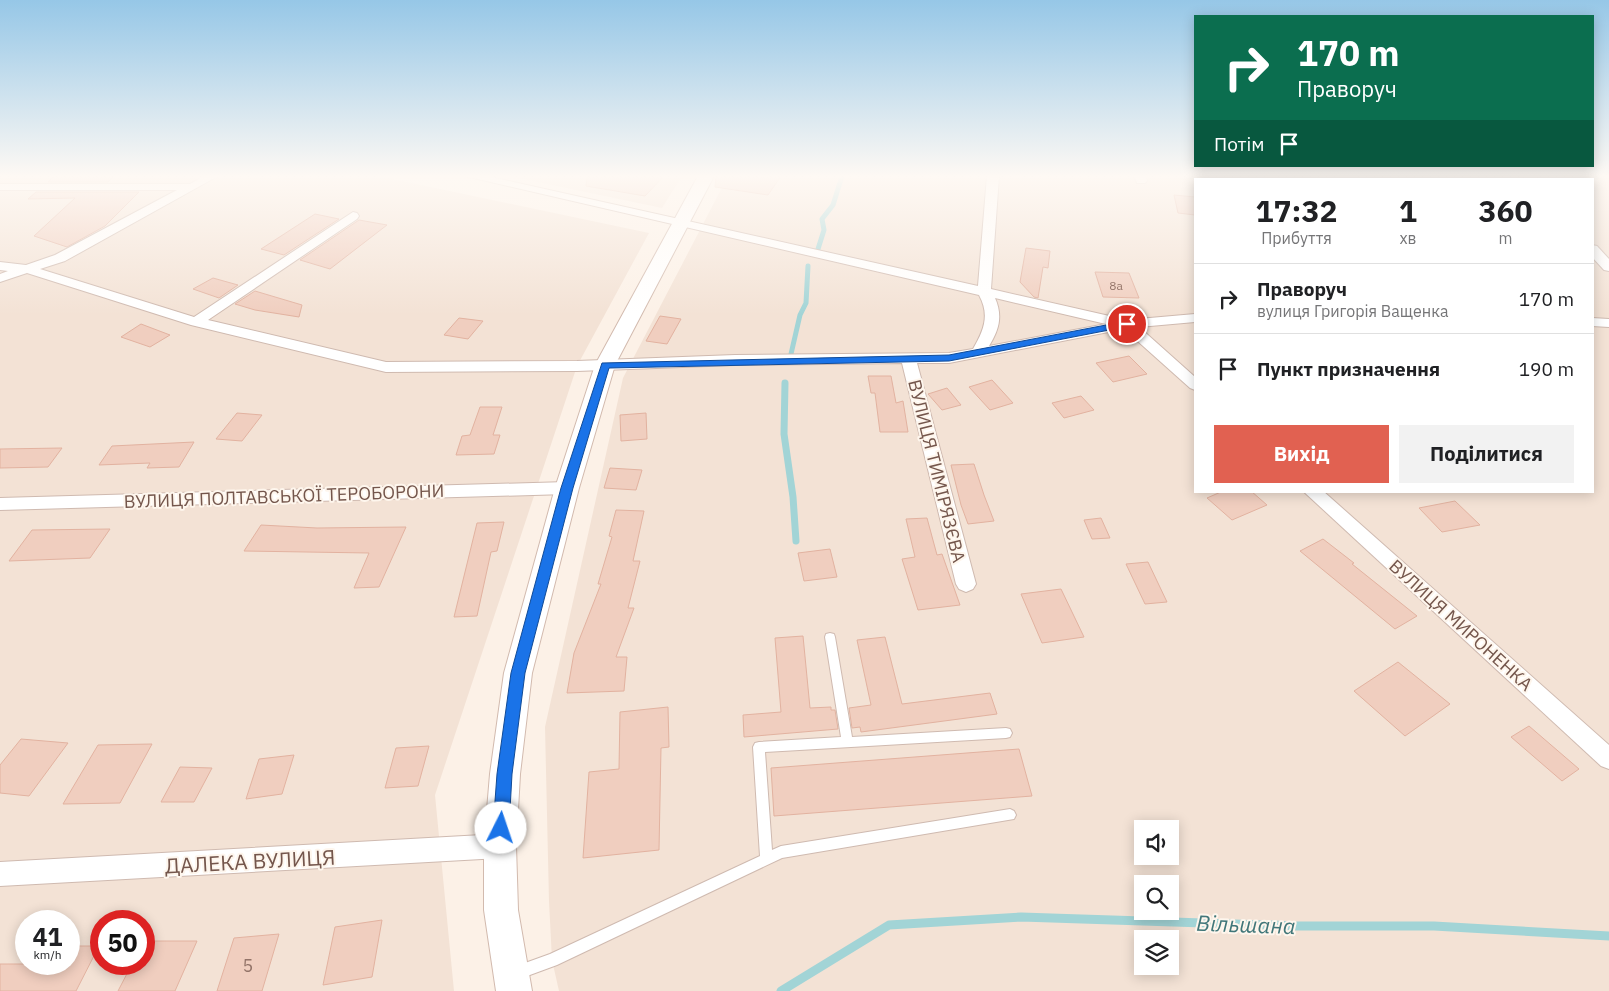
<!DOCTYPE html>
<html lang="uk">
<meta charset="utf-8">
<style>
:root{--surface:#fff;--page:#f2f2f2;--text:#202124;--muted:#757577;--line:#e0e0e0;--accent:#e16151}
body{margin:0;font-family:"IBM Plex Sans",sans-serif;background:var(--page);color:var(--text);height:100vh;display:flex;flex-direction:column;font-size:19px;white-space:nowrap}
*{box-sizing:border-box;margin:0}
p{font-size:16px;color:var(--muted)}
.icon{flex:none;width:28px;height:28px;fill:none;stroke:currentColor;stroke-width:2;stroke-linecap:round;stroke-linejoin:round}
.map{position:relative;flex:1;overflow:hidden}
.details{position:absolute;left:1194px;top:178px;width:400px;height:315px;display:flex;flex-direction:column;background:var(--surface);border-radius:0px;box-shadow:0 2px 12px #0003}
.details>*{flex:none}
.banner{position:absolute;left:1194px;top:15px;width:400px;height:152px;border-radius:0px;box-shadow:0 2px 12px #0003;background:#0b6e4f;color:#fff;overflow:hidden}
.controls{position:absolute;left:1134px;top:820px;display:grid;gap:10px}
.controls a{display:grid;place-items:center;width:45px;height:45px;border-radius:0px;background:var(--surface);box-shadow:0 2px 12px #0003;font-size:25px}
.speed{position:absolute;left:15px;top:910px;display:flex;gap:10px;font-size:25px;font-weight:700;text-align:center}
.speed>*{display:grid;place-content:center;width:65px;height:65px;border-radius:50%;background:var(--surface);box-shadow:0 2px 12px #0003;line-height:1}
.speed small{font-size:12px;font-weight:400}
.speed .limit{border:8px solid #d22;background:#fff;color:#111}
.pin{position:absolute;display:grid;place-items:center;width:42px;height:42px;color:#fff;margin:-21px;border:2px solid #fff;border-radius:50%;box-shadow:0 1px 5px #0007}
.me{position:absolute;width:55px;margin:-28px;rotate:4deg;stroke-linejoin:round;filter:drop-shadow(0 0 4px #0008)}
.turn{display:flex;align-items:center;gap:18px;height:105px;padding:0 20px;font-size:22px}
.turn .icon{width:65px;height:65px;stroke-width:2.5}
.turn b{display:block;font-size:35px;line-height:42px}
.then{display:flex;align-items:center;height:48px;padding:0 20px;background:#0003;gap:10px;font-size:19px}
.eta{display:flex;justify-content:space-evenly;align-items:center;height:85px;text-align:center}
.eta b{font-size:30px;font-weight:800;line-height:35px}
.primary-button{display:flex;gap:10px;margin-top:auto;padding:10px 20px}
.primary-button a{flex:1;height:58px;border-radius:0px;background:var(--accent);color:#fff;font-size:20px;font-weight:800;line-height:58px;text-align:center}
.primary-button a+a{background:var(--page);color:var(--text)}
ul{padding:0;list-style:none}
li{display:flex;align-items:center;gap:15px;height:70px;padding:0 20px;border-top:1px solid var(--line)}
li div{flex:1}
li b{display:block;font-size:19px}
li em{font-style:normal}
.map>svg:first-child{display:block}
.residential{fill:#f3e2d5;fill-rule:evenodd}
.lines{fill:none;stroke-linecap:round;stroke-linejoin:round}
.stream-far2{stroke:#a2d4d6;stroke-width:5}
.stream-far1{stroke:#a2d4d6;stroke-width:7}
.stream{stroke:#a2d4d6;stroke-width:9}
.building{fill:#f0cebf;stroke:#e2b2a0}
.lane-casing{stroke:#cfbab0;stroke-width:2}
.street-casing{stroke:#cfbab0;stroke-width:2}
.secondary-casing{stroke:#d2baae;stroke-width:2}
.lane{fill:#fff;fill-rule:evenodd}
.street{fill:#fff;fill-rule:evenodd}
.secondary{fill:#fff;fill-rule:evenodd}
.route{fill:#1a73e8;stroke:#114b97}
.labels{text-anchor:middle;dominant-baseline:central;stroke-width:4;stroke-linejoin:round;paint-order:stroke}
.far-number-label{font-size:12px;fill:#937469}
.street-label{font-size:18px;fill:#74564c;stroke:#fef6ed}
.near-number-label{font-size:18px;fill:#937469}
.near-street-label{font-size:21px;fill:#74564c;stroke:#fef6ed}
.near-water-label{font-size:22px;font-style:italic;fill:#407679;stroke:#fef6ed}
</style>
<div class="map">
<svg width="1609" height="991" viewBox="0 0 1609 991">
<rect width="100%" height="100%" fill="#fcf1e7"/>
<g class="residential">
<path d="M0,176H378L649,233L577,366L435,795L454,991H0ZM26,921H69V964H26ZM101,921H144V964H101Z"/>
<path d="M509,176H682L662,208Z"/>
<path d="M728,176H1609V991H559L552,960L549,901L545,727L623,378ZM1195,179H1592V491H1195ZM1142,829H1170V856H1142ZM1142,884H1170V911H1142ZM1142,939H1170V966H1142Z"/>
</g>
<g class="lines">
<g class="stream-far2">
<path d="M818,249L824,230L822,219L833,205L842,176"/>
<path d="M791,354L800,315L806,303L808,266"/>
</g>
<path class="stream-far1" d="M785,383L784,434L793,497L796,541"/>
<path class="stream" d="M781,991L889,925L1021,917L1297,926H1434L1609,936"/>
</g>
<g class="building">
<path d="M54,176H114L108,182H48Z"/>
<path d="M587,176H664L645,196L586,186Z"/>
<path d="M716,176H781L768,195L715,187Z"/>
<path d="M36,192H139L105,226L67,247L34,236L75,198L28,199Z"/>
<path d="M1174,195L1195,197V215L1178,213Z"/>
<path d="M315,214L339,219L284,255L261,249Z"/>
<path d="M359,220L387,225L330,269L300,260Z"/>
<path d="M1026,248L1050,251L1048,268L1043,267L1038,298L1034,297L1020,282Z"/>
<path d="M1095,272L1129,273L1139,298L1103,297Z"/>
<path d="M213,278L238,285L219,298L193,289Z"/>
<path d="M255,291L302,305L299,317L255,310L235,304Z"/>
<path d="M660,316L681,319L667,344L646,341Z"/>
<path d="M459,318L483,321L468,339L444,335Z"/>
<path d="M141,324L170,335L150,347L121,337Z"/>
<path d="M1129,356L1147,374L1113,382L1096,363Z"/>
<path d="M868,376H891L896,403L903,401L908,432H880L875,393H871Z"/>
<path d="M992,380L1013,403L990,410L969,387Z"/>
<path d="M947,388L961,405L942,410L928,394Z"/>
<path d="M1081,396L1094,410L1064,418L1052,403Z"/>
<path d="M480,407H502L493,435H500L494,454L456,455L462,436L470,435Z"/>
<path d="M237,413L262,415L242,441L216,439Z"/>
<path d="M646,413L647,439L621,441L620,415Z"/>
<path d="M194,442L179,467L147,468L150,463L99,465L112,446Z"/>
<path d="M62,448L48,467L0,468V449Z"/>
<path d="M974,464L984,495L994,521L968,524L961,505L951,465Z"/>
<path d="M610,468L642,470L636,490L604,488Z"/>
<path d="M1223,491H1251L1267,505L1232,520L1207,498Z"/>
<path d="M1455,501L1480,525L1442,532L1419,508Z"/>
<path d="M616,510L644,511L633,561H640L628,608H634L616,657H627L624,691L567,693L574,653L601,584H598L612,537L609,536Z"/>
<path d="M927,518L937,555L942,554L960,605L918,610L902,559L915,557L906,519Z"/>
<path d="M1101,518L1110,538L1092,539L1084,520Z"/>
<path d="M504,522L497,551L491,552L477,616L454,617L477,523Z"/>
<path d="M261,525L317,528L406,527L379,587L354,588L369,553L244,551Z"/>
<path d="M110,529L90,558L9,561L32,530Z"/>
<path d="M1323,539L1354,563L1352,564L1417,616L1395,629L1300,551Z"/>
<path d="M830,549L837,577L804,581L798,553Z"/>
<path d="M1148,562L1167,602L1145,604L1126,564Z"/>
<path d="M1061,589L1084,637L1042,643L1021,594Z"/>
<path d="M803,636L810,708L831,707V710H835L838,729L744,737L743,715L781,712L775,638Z"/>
<path d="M885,637L902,704L990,693L997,714L861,732L860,727L852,728L849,708L871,705L857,640Z"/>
<path d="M1398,662L1450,704L1405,736L1354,691Z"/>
<path d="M668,707L669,747L661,748L659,850L583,858L589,772L619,769L620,712Z"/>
<path d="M1529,726L1579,769L1562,781L1511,737Z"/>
<path d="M21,739L68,743L29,796L0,793V765Z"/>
<path d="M152,744L120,803L63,804L98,745Z"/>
<path d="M429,746L418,786L385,788L396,748Z"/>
<path d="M1019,749L1032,796L774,816L771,768Z"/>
<path d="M294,755L282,794L246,799L259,759Z"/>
<path d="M180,767L212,768L194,802H161Z"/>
<path d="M382,920L372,977L323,985L335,927Z"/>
<path d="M279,934L262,991H217L234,938Z"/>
<path d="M144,941H197L175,991H118L132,964H144Z"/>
<path d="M69,946H99L76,991H0V964H69Z"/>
</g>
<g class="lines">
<g class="lane-casing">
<path id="lane" d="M830,633L834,634L835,637L852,737L1006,728L1010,729L1012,733L1010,737L1006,738L765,752L772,850L781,846L1010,809L1014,811L1016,815L1014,819L782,858L557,965L519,979L514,977L512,972L514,967L550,954L760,856L753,747L755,743L759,742L841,737L825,637L826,634Z"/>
</g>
<g class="street-casing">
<g id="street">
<path d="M204,176H218L65,261L40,269L194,317L353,212L357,213L359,216L357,219L208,320L386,362L577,361L735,355L949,353L973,349C984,330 990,315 979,295L465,176H487L978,286L987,176H999L991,289L1127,320L1195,314V322L1139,327L1195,377V390L1190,388L1124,329L949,363H917L976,584L973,589L966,592L959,589L956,584L902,363L735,365L577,371L386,372L191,325L27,273L0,282V274L8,271L0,270V262L26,265L55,255L177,190H0V184H190ZM995,298L1106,324L989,346C999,330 1003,316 995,298Z"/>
<path d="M1134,176H1146L1147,181L1145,183H1137Z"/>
<path d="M1341,176H1353L1354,179H1342Z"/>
<path d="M1524,176H1536L1537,179H1525Z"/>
<path d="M1592,245L1597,246L1609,259V271L1604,270L1592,257Z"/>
<path d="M1592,318L1609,319V327L1592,326Z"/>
<path d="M567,482L573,484L576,488L573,492L567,494L0,510V498Z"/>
<path d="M1303,491H1323L1609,745V769L1601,766Z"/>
<path d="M500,834L509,837L512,846L509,855L500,858L0,886V862Z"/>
</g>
</g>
<g class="secondary-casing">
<path id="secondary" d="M698,176H714L615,365L579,488L532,673L520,774L516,846L518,910L532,991H496L484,910V846L490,774L504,673L555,488L595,365Z"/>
</g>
<use href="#lane" class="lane"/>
<use href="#street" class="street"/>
<use href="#secondary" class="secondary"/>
</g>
<linearGradient id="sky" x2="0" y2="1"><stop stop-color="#96c7e7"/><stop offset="0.56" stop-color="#fef9f4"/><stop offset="1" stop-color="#fef9f4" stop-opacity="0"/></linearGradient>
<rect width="1609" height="315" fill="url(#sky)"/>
<path class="route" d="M1127,321L1131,324L1130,326L949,361L609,368L573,488L525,673L512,774L509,828L506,833L501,835L495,833L493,828L497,774L511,673L561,488L602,363L949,355Z"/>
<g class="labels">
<g class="far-number-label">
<text x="1116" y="285">8а</text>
</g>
<g class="street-label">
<text transform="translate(937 471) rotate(76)">ВУЛИЦЯ ТИМІРЯЗЄВА</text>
<text transform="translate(284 496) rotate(-2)">ВУЛИЦЯ ПОЛТАВСЬКОЇ ТЕРОБОРОНИ</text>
<text transform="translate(1461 625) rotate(42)">ВУЛИЦЯ МИРОНЕНКА</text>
</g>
<g class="near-number-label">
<text x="248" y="965">5</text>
</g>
<g class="near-street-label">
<text transform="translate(250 861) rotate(-3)">ДАЛЕКА ВУЛИЦЯ</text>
</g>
<g class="near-water-label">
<text transform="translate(1246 924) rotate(2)">Вільшана</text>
</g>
</g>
</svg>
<div class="controls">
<a><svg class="icon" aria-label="sound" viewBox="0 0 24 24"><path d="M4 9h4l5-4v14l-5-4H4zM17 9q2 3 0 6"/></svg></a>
<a><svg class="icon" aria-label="search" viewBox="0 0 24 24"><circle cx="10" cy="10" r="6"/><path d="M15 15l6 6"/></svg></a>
<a><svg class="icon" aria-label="layers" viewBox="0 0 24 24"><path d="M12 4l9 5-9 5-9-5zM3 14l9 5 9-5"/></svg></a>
</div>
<div class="speed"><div>41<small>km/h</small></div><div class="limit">50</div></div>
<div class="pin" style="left:1127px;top:324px;background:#d93025"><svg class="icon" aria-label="arrive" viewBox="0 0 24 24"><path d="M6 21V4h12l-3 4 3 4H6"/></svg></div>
<svg class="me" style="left:501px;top:828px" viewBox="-20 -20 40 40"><circle r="19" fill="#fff"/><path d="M0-13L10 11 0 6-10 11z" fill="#1a73e8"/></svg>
<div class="banner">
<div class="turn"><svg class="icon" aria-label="right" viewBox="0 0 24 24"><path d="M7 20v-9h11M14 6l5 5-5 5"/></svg><div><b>170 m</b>Праворуч</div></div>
<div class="then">Потім<svg class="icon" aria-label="arrive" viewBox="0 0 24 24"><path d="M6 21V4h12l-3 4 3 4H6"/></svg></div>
</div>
<section class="details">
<div class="eta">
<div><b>17:32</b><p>Прибуття</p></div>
<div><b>1</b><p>хв</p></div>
<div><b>360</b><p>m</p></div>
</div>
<ul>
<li><svg class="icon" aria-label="right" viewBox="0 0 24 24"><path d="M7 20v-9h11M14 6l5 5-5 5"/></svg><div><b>Праворуч</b><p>вулиця Григорія Ващенка</p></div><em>170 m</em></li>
<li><svg class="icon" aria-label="arrive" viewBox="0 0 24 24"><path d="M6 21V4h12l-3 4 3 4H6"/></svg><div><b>Пункт призначення</b></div><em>190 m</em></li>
</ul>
<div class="primary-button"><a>Вихід</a><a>Поділитися</a></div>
</section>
</div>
